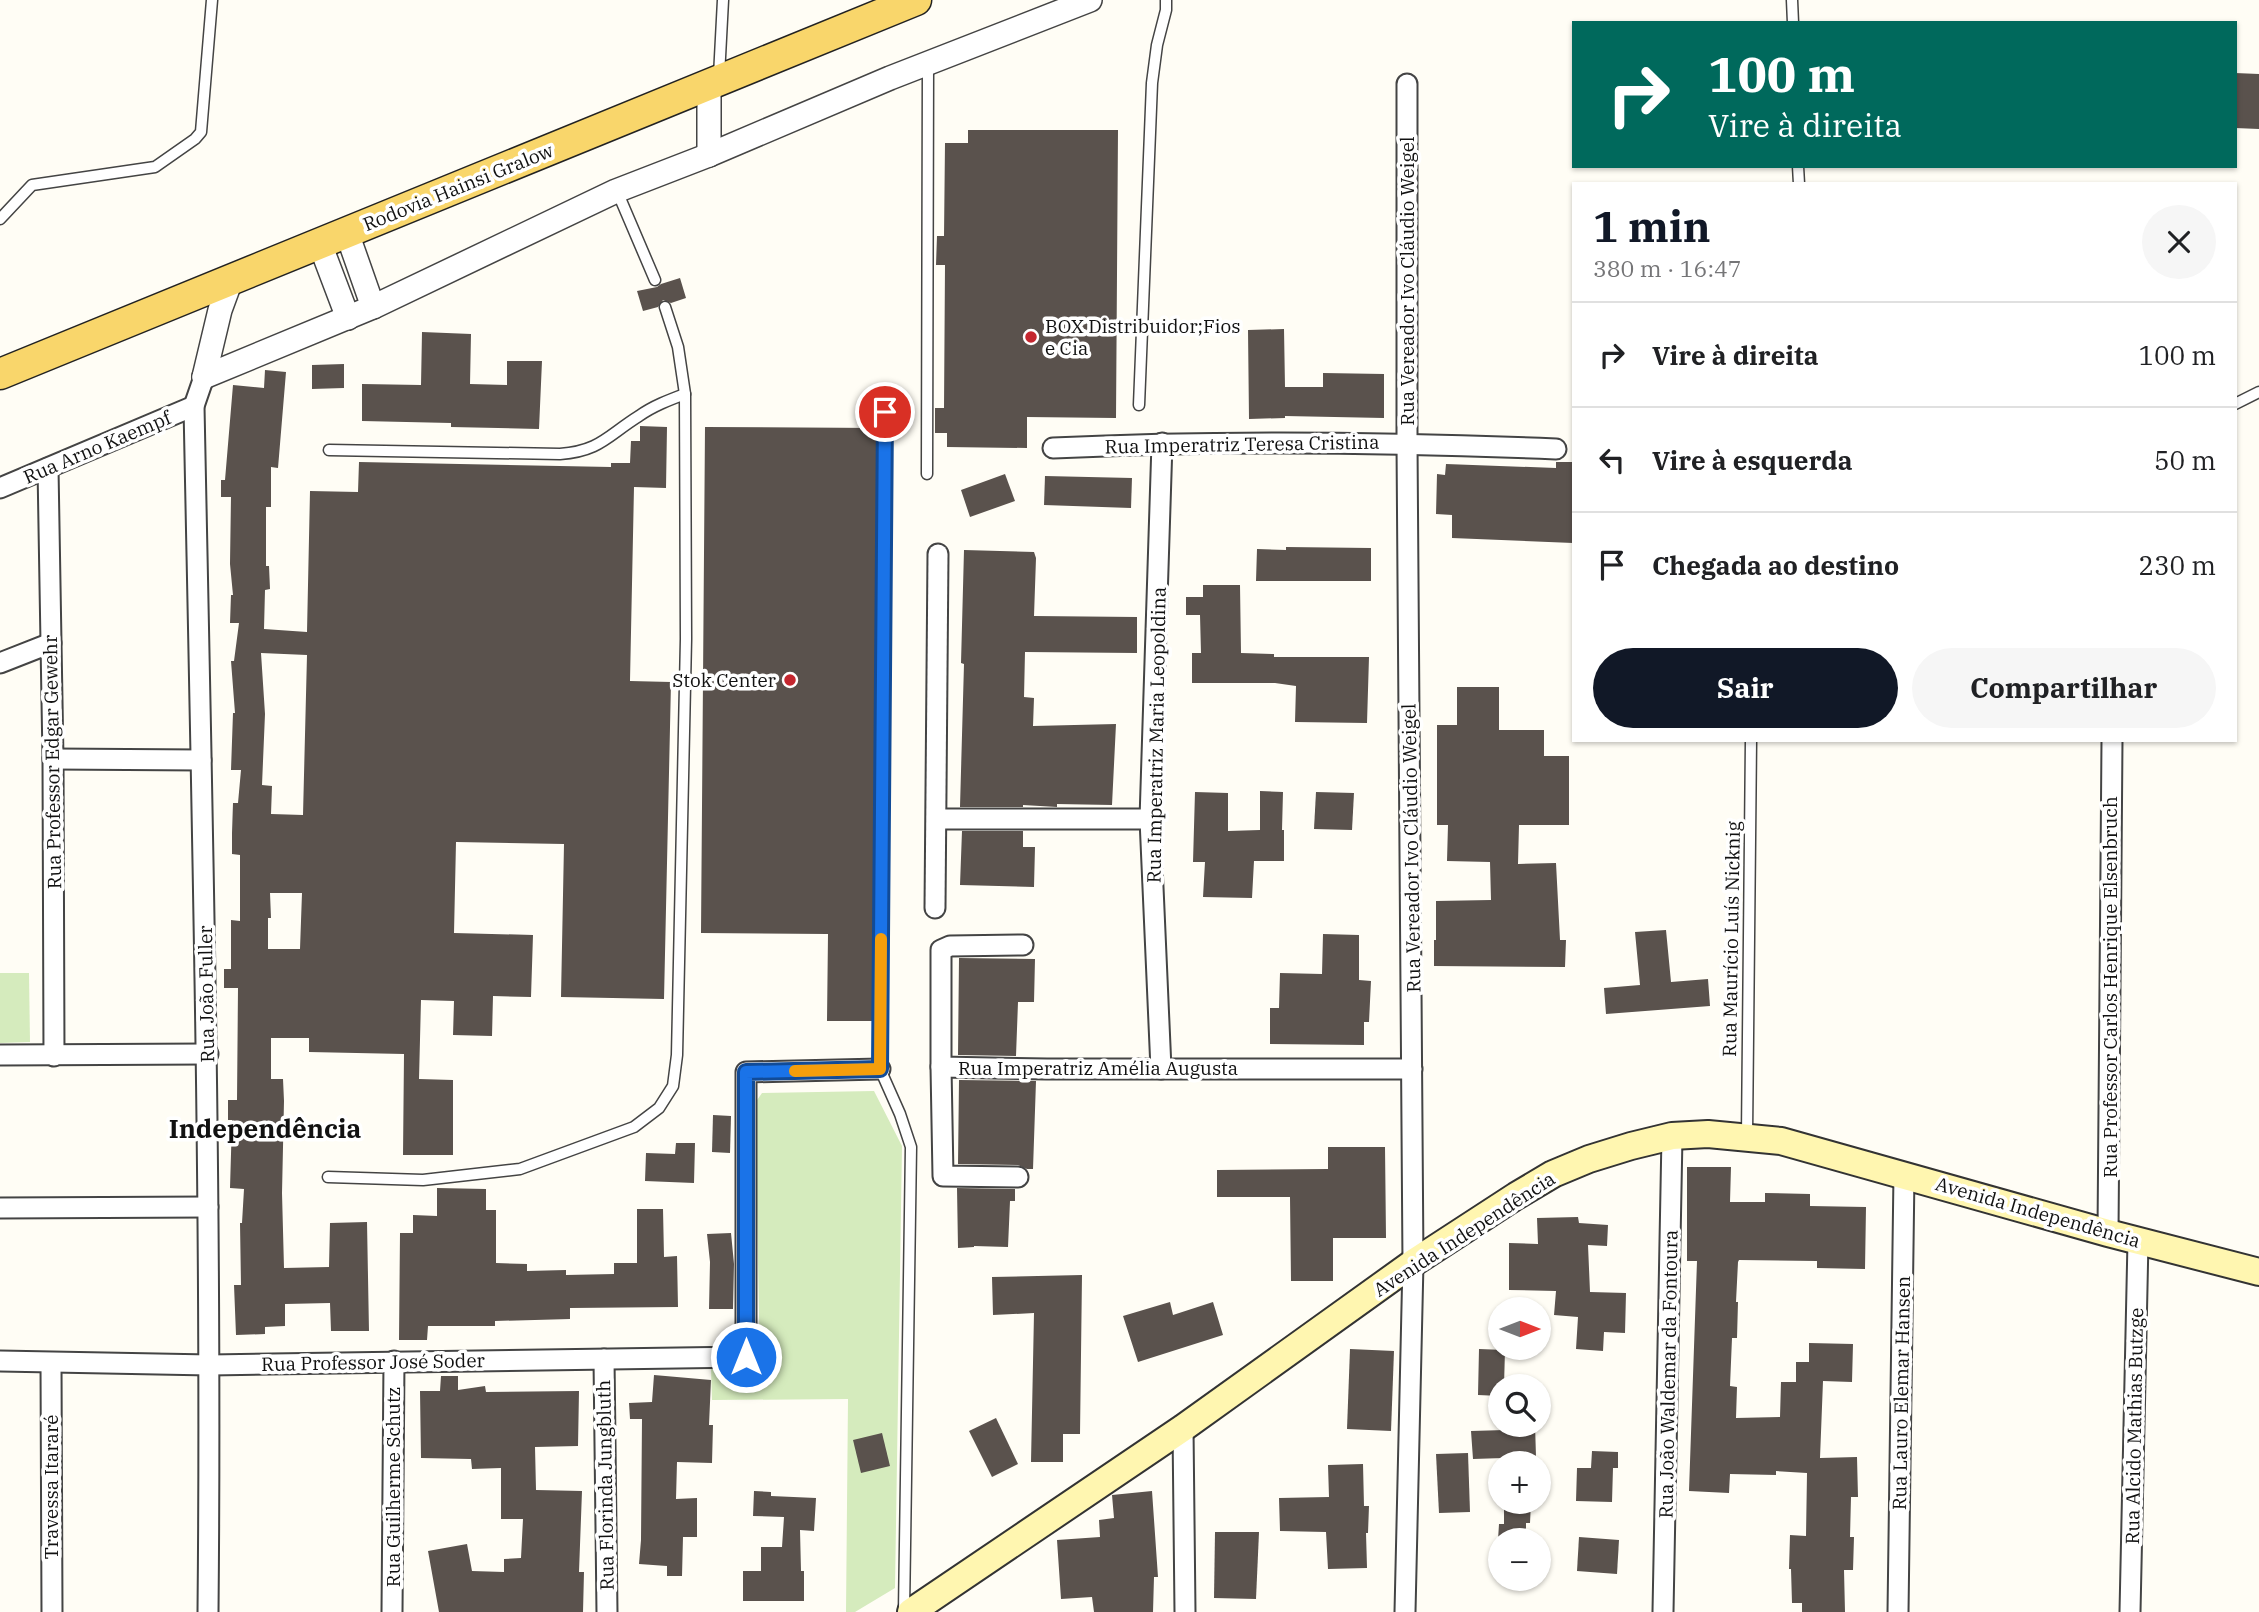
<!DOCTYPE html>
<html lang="pt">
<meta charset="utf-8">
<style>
:root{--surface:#fff;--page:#f6f6f6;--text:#202124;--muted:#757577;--line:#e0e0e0;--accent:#111827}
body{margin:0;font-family:"IBM Plex Serif",serif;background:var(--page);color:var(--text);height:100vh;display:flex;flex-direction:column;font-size:26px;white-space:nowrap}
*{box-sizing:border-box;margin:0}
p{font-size:23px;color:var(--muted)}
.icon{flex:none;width:38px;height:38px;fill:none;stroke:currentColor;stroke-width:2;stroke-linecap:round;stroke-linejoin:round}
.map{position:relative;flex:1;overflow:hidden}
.side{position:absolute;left:1572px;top:182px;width:665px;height:560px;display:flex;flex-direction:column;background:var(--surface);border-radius:0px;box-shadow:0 2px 5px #0004}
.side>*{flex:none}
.top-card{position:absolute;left:1572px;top:21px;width:665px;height:147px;border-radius:0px;box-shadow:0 2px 5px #0004;background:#00695c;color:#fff;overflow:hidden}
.needle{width:46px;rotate:90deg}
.tools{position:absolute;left:1488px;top:1297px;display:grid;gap:14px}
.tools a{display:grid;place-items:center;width:63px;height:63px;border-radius:50%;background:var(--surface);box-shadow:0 2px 5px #0004;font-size:35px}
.pin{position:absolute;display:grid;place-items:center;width:60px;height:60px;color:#fff;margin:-30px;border:4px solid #fff;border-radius:50%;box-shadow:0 2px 7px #0007}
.me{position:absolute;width:77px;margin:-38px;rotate:0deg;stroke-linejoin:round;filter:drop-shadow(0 0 5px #0008)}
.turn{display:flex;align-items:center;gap:24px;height:147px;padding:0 21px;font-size:32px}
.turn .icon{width:91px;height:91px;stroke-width:2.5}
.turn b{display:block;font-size:49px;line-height:60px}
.round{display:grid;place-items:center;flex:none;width:74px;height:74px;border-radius:37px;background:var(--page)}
.head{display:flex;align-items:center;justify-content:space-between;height:119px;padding:0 21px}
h1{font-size:42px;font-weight:700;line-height:52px;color:var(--accent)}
.primary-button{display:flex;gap:14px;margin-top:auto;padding:14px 21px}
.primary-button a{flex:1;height:80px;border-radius:42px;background:var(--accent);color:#fff;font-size:28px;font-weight:700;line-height:80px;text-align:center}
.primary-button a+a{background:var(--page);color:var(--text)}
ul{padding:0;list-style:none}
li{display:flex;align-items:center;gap:21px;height:105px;padding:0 21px;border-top:2px solid var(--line)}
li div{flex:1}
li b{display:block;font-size:26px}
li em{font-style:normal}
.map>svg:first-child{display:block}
.green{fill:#d5ebbd}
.building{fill:#5a524d;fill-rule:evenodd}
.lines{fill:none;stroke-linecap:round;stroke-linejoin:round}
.service-casing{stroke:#444;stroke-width:13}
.minor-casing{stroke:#444;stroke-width:23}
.tertiary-casing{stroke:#444;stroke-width:26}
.secondary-casing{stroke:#333;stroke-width:30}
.primary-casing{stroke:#222;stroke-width:33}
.service{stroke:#fff;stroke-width:10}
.minor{stroke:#fff;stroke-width:19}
.tertiary{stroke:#fff;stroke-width:23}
.secondary{stroke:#fff6b0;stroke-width:26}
.primary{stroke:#f9d66b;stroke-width:30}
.route-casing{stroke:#114b97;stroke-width:18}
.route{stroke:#1a73e8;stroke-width:12}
.slow{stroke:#f59e0b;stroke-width:12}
.poi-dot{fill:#c4262e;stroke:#fff;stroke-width:2.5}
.labels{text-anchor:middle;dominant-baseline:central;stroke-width:7;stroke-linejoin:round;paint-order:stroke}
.street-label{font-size:19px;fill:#111;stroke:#fff}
.poi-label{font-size:19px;fill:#111;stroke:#fff;text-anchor:start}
.district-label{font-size:26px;font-weight:bold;fill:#111;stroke:#fff}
</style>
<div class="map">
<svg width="2259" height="1612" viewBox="0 0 2259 1612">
<rect width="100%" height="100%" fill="#fffdf5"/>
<g class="green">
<path d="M0,973H29L30,1042L0,1043Z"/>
<path d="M874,1091L902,1146L895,1588L855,1612H846L848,1399L712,1400L711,1369L760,1367L755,1103L762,1093Z"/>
</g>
<g class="building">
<path d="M2235,73L2259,74V129L2235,128Z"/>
<path d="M968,130H1118L1116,418L1027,417V448L947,447V433H935V408H944L945,265H936L937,236H944L945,143H968Z"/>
<path d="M680,278L686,298L671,303L663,300L658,307L643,311L637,291L657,287L661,284Z"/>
<path d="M1284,329L1285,387H1323V373L1384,374V418L1285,416V418L1249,419L1248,330Z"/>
<path d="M422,332L471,334L470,384L507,385V361H542L539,429L451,427V423L362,421V384L421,385Z"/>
<path d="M344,364V388L312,389V365Z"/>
<path d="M265,370L286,372L278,468L271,467V507H266V566H269L270,589L265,590L264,629L307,632L310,491L358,492L359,462L611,467V463H630L631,441H640V426L667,427L666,488L634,487L630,681L671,682L664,999L561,997L564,844L456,842L454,933L533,935L531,997L493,996L492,1036L453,1035L454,1001L421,1000L419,1079L453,1080V1155H403L404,1054L309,1052V1038H271V1079H283L284,1101L282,1193L284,1268L329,1267L330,1223L367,1222L369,1331H331L330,1303L285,1304V1326L265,1327V1334L236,1335L234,1285H241L240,1223H242L244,1189L230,1188L232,1120H228V1100H237L238,988H224V969H231V920L240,921V855L232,854V833L233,803H238L241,770H231L233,713H235L231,661H234L239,623H230L231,595H233L230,564L231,497H221V480H225L233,385L264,388ZM261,653L307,655L303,815L271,814L272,786L262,785L265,714ZM270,893H302L300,949H268V918H271Z"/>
<path d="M705,427L877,428L873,1021H827L828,934L701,933Z"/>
<path d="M1556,462H1573V543L1452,538V515L1436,514L1437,474L1445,475L1446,464L1556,468Z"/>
<path d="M1005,474L1015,501L970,517L961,490Z"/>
<path d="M1045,476L1132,478L1131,508L1044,505Z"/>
<path d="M1286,547L1371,548V581H1256L1257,549L1286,550Z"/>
<path d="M964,550L1034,552L1036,558L1034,616L1137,617V653L1025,652L1024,697L1034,698L1033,726L1116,724L1112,805L1057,804V807L1023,805V807H960L964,664L961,663Z"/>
<path d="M1203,585H1240L1241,653L1274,654V657H1369L1367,723L1295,722L1296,686L1275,683H1192V653H1201L1200,615H1186V597H1203Z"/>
<path d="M1457,687H1499V730H1544V756H1569V825H1519L1518,864L1556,863L1560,940H1566L1565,967L1434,966V940H1436V901L1491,900L1490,862L1447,861L1448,825H1437V725H1457Z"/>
<path d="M1260,791L1283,792L1282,830H1284V861H1254L1252,898L1203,897L1205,862H1193L1195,792L1228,793V831L1260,830Z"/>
<path d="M1316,792L1354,793L1352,830L1314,829Z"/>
<path d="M962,831H1023V847H1035L1034,887L960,885Z"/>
<path d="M1666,930L1671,982L1708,979L1710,1006L1606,1014L1604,988L1640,985L1635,932Z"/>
<path d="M1323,934L1359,935V980L1371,981L1369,1022H1364V1045L1270,1044V1008H1279L1280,973L1322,974Z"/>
<path d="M959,958L1035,959L1034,1002H1018L1016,1056L958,1055Z"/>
<path d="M959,1080L1036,1081L1033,1169H1027L1018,1165L958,1164Z"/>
<path d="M713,1115L731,1116L730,1153L712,1152Z"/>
<path d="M676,1143H695L694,1183L645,1181L646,1153L675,1154Z"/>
<path d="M1328,1147H1385L1386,1238H1333V1281H1291L1290,1197H1217V1170L1328,1169Z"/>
<path d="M1687,1167H1731L1730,1202H1765V1193L1810,1194V1206L1866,1207L1865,1269L1817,1268V1261L1739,1260L1738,1262L1736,1302H1738L1737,1338H1732L1730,1386L1737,1387L1736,1418L1780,1417L1781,1382H1796V1362H1809V1343L1853,1344L1852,1382L1823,1381L1820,1458L1857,1457L1858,1497H1851L1850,1537H1854L1853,1570H1844L1845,1612H1802V1603H1792L1791,1569H1789L1790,1535L1806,1536L1807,1473L1776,1471V1475L1730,1474L1729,1493L1689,1491L1697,1261H1687Z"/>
<path d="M437,1188L486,1189V1210H496V1263L527,1264V1271L566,1270V1275L614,1274V1263H637V1209H663L664,1257L677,1256L678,1307L570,1308V1319L495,1321V1326H428L427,1340H399L400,1233H413V1215L437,1216Z"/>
<path d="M957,1188L1015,1189V1201H1010L1008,1247L974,1246V1247L958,1248Z"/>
<path d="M1578,1217L1579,1223L1608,1225L1607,1246L1588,1245L1590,1292L1626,1293L1625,1333L1604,1332L1603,1351L1576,1349L1578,1317L1554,1315L1556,1291L1509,1290V1243L1538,1244L1537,1218Z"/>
<path d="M731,1233L734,1264L733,1309H709L710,1262L707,1234Z"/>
<path d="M1082,1275L1080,1434H1063V1462H1031L1034,1313L993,1315L992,1277Z"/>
<path d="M1170,1302L1173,1315L1213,1302L1223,1335L1138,1362L1123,1316Z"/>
<path d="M1350,1349L1394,1351L1391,1431L1347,1429Z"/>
<path d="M1479,1349L1505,1350L1504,1386H1500V1396L1478,1395Z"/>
<path d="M654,1375L711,1380L709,1425H713L712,1463L677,1462L676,1499L697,1498V1537H683L682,1576H667V1566L639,1564L641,1540L642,1419H630L629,1403L652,1402Z"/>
<path d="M441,1376H458V1390L485,1386L486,1392L579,1391L578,1446L535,1447L536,1490L582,1491L579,1572H584L583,1612H439L428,1551L467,1544L472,1571L504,1572V1559L521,1558L523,1519H501V1468L472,1469L471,1459L421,1458L420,1391H440Z"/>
<path d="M996,1418L1018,1464L992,1477L969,1431Z"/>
<path d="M1505,1424H1535L1536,1457L1473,1459L1471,1431L1505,1430Z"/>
<path d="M882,1433L890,1466L861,1473L853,1440Z"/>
<path d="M1592,1451L1618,1452V1468H1613L1612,1502L1576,1501L1577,1468H1591Z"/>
<path d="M1468,1453L1470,1512L1439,1513L1436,1454Z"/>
<path d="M1363,1464L1364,1506H1369L1368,1533H1366L1367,1568L1328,1569L1326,1532L1280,1531L1279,1498L1329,1497L1328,1465Z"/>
<path d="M754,1491L771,1492V1496L816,1498L814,1531L800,1530L801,1571H804V1601H743V1571H761V1547H782L784,1517L753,1516Z"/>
<path d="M1152,1491L1158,1577H1154L1153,1612H1094L1092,1597L1061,1599L1057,1540L1100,1537L1099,1520L1114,1518L1112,1495Z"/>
<path d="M1504,1502H1531L1530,1523H1526V1540H1498L1499,1524H1504Z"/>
<path d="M1215,1532H1259L1256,1599L1214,1598Z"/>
<path d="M1579,1537L1619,1540L1617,1574L1577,1571Z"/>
</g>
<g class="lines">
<g class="service-casing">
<g id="service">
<path d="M1792,0L1793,23"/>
<path d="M719,76L723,0"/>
<path d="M1798,166L1799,184"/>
<path d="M617,191L655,280"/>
<path d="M0,219L32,185L155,167L195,139L201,132L212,0"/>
<path d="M2235,404L2259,392"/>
<path d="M1139,405L1152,83L1157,45L1166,10V0"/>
<path d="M885,412L880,1069L900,1114L911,1147L904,1611"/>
<path d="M329,450L560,454C600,451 607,436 639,416C653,406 669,400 685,394"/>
<path d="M927,474L928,63"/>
<path d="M1747,1135L1751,740"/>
<path d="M328,1177L423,1180L520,1169L634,1127L659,1108L673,1086L677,1055L686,639L685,394L678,347L665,307"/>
</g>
</g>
<g class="minor-casing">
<g id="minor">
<path d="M204,377L194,406C202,808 212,1210 208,1612"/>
<path d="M1053,448C1221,440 1388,442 1556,449"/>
<path d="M48,468L53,759L54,1056"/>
<path d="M0,488L194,406"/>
<path d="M0,663L51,643"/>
<path d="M53,759L201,760"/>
<path d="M937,819H1150"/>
<path d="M935,908L938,554"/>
<path d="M1023,945L950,946L941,950V1067L1047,1069H1412"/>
<path d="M0,1055L208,1054"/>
<path d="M941,1067L943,1176L1018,1177"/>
<path d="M1161,1069L1150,819L1162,443"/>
<path d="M0,1208L208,1207"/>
<path d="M2108,1233L2112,740"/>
<path d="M604,1359L607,1612"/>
<path d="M0,1361L210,1365L746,1357V1072L880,1069"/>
<path d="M51,1363L52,1612"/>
<path d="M1183,1428L1185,1612"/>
<path d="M392,1612L394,1361"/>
<path d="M1405,1612L1413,1263L1407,443V84"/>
<path d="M1663,1612L1672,1136"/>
<path d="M1898,1612L1904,1174"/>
<path d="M2130,1612L2138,1241"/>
</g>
</g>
<g class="tertiary-casing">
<g id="tertiary">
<path d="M709,84V155"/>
<path d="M347,233L373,307"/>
<path d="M320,244L348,318"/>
<path d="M204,377L373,307L616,191L709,155L890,78L1090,0"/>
<path d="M204,377L220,310L231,280"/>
</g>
</g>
<g class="secondary-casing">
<path id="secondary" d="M911,1612L1183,1428L1413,1263L1516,1196L1553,1174L1589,1159L1631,1146L1672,1136L1708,1134L1781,1141L2108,1233L2259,1272"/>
</g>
<g class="primary-casing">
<path id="primary" d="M0,374L916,0"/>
</g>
<use href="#service" class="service"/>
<use href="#minor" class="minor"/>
<use href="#tertiary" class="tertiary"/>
<use href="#secondary" class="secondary"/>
<use href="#primary" class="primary"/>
</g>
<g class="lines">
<g class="route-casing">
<path id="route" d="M746,1357V1072L880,1069L885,412"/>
</g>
<use href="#route" class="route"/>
<path class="slow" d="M795,1071L880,1069L881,939"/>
</g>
<g class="poi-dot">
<circle cx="1031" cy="337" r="7"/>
<circle cx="790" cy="680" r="7"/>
</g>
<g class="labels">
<g class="street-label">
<text transform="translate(458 187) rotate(-22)">Rodovia Hainsi Gralow</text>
<text transform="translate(1407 281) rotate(-90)">Rua Vereador Ivo Cláudio Weigel</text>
<text transform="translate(1242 444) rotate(-1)">Rua Imperatriz Teresa Cristina</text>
<text transform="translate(97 447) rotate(-23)">Rua Arno Kaempf</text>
<text transform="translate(1156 735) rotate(-89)">Rua Imperatriz Maria Leopoldina</text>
<text transform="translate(52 762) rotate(-91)">Rua Professor Edgar Gewehr</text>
<text transform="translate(1411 848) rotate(-91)">Rua Vereador Ivo Cláudio Weigel</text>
<text transform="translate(1731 939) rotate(-89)">Rua Maurício Luís Nicknig</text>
<text transform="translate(2110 987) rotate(-90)">Rua Professor Carlos Henrique Elsenbruch</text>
<text transform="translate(206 994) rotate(-91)">Rua João Fuller</text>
<text x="1098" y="1068">Rua Imperatriz Amélia Augusta</text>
<text transform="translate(2038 1212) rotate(16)">Avenida Independência</text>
<text transform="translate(1464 1234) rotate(-33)">Avenida Independência</text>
<text transform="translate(373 1362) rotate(-1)">Rua Professor José Soder</text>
<text transform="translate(1668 1374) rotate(-89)">Rua João Waldemar da Fontoura</text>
<text transform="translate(1901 1393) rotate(-89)">Rua Lauro Elemar Hansen</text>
<text transform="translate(2134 1426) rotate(-89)">Rua Alcido Mathias Butzge</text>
<text transform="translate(605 1485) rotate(-91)">Rua Florinda Jungbluth</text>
<text transform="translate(51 1487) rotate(-90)">Travessa Itararé</text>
<text transform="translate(393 1487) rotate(-90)">Rua Guilherme Schutz</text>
</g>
<g class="poi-label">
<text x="1045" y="326">BOX Distribuidor;Fios<tspan x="1045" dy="22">e Cia</tspan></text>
<text x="776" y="680" text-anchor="end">Stok Center</text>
</g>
<g class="district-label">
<text x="265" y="1128">Independência</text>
</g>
</g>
</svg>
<div class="tools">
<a><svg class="needle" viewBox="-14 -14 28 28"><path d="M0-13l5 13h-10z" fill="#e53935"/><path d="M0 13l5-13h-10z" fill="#757577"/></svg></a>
<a><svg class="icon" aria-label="search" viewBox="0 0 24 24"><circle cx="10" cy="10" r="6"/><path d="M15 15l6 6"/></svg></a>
<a>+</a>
<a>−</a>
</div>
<div class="pin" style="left:885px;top:412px;background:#d93025"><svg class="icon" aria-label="arrive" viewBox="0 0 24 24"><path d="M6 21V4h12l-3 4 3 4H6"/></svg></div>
<svg class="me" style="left:746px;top:1357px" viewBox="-20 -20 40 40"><circle r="17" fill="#1a73e8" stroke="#fff" stroke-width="3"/><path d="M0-11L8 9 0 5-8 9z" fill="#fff"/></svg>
<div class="top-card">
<div class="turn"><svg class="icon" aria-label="right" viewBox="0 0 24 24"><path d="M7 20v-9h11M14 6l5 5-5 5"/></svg><div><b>100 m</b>Vire à direita</div></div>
</div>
<section class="side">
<div class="head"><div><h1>1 min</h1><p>380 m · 16:47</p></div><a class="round"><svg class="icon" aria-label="close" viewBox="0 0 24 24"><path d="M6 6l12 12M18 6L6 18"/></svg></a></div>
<ul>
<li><svg class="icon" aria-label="right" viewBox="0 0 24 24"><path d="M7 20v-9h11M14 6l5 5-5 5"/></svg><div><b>Vire à direita</b></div><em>100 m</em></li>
<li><svg class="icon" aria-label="left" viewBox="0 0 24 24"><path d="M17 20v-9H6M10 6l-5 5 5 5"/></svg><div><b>Vire à esquerda</b></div><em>50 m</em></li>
<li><svg class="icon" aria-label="arrive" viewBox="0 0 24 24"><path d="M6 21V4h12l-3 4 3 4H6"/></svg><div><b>Chegada ao destino</b></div><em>230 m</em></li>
</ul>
<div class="primary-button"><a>Sair</a><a>Compartilhar</a></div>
</section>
</div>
